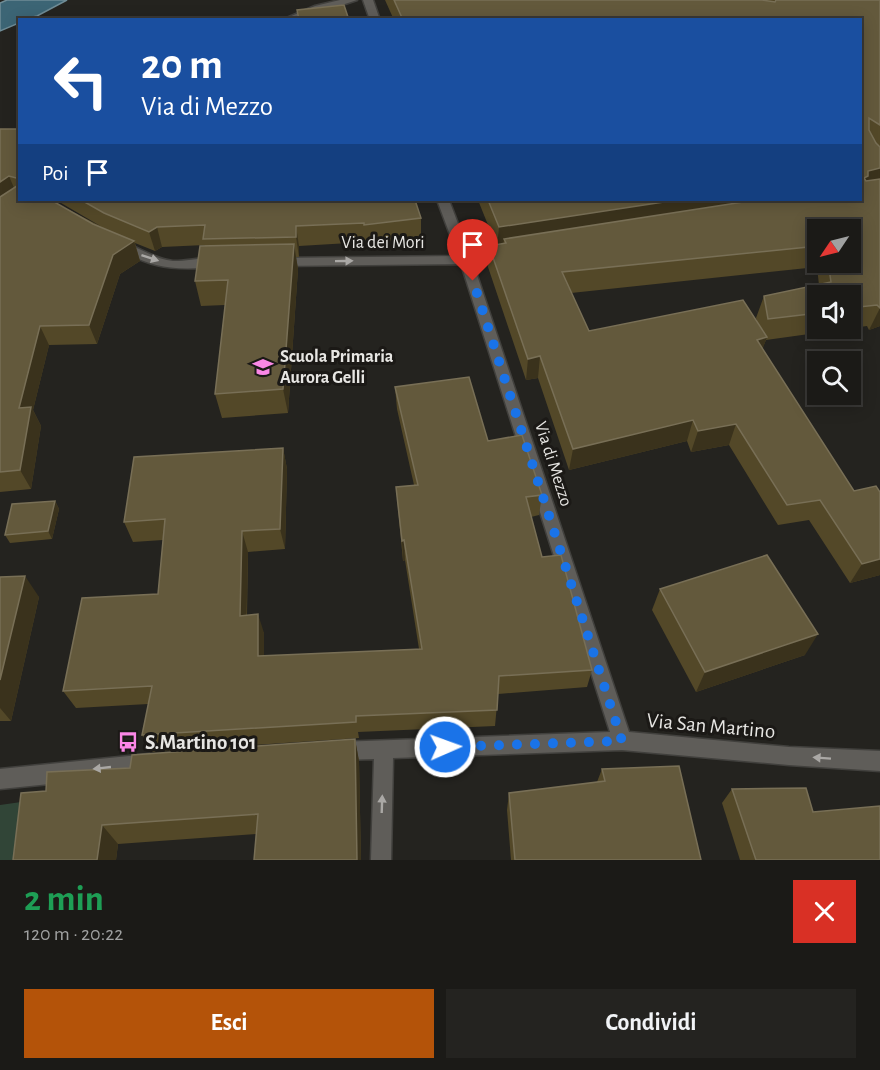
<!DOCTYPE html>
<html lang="it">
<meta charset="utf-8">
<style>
:root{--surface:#1b1a17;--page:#242320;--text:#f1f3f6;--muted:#a0a1a1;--line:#393836;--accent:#b45309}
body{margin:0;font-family:"Alegreya Sans",sans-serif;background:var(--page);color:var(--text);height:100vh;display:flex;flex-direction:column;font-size:22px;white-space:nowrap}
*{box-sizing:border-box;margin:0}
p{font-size:20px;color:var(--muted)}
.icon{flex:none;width:33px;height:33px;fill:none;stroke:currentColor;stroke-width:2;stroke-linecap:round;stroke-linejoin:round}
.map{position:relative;height:860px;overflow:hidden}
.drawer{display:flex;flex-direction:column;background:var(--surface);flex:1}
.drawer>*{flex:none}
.top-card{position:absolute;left:18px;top:18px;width:844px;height:183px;border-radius:0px;box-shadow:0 3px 15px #0003,0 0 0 2px var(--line);background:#1a4fa0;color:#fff;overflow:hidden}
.needle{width:39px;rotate:235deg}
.controls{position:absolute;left:807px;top:219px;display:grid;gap:12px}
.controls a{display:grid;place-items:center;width:54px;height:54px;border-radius:0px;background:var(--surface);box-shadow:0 3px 15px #0003,0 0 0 2px var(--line);font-size:30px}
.pin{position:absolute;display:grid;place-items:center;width:51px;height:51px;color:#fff;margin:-62px -26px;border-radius:50% 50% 50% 0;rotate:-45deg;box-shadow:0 0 6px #0007}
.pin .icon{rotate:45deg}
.me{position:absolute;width:66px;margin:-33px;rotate:88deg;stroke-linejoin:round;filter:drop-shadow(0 0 4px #0008)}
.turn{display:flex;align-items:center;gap:21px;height:126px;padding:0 24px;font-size:27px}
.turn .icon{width:78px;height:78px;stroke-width:2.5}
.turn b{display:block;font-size:42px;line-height:51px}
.then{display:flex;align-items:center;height:57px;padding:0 24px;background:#0003;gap:12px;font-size:22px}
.round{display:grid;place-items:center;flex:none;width:63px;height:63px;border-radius:0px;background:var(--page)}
.headline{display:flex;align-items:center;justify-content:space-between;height:102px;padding:0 24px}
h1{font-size:36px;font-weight:600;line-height:45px;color:#1e9e55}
.button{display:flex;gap:12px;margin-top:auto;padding:12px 24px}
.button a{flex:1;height:69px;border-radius:0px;background:var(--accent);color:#fff;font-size:24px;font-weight:600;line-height:69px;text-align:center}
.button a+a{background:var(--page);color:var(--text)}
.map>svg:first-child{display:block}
.green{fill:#314537}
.water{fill:#3c6575;stroke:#6f8c96;stroke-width:1.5}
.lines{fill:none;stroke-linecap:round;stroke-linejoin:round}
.street-casing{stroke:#41403d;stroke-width:3}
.street{fill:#5f5d59;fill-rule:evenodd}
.wall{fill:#534828;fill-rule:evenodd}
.shaded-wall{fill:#3a321c}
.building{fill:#63593c;stroke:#786f56;stroke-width:1.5}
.oneway{fill:#aaa8a5}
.route{stroke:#1a73e8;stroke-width:10;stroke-dasharray:0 18}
.labels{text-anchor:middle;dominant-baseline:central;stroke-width:6;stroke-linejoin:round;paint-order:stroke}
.street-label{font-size:18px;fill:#e7e6e3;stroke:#1b1916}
.poi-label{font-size:18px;font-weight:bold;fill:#e7e6e3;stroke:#1b1916;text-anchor:start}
.near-street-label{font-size:21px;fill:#e7e6e3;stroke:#1b1916}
.near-poi-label{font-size:21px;font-weight:bold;fill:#e7e6e3;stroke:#1b1916;text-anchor:start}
</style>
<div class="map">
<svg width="880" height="860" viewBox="0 0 880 860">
<rect width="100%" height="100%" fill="#24231f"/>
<path class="green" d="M42,799L34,860H0V805Z"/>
<path class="water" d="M7,0H67L37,16L20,20L19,23L0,31V3Z"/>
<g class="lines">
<g class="street-casing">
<g id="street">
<path d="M340,0H357L297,20H282L315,6Z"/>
<path d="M363,0H373L380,20H370Z"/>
<path d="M437,200H449L470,255L508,249L514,253L508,257L473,263L629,732L789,747L880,751V771L789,765L622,750L393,758L391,860H371L374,759L338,760L331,758L328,751L331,744L338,742L610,732L461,264L278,266L272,262L278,258L458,256Z"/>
<path d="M119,241C138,246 153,259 173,261C187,262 215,253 224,263C219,269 210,268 202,268C163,270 149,265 115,248L113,245L115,242Z"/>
<path d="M149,754L156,757L159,764L156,771L149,774L0,789V769Z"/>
</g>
</g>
<use href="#street" class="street"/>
</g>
<g class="wall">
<path d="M385,0H762L766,1V0H880V326L869,330L867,326L766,340L762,349L854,491L880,492V575L850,583L809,520L778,525L729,445L691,452L687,441L569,470L538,378L526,380L488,267L489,246L496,245L478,200H861V20H394ZM818,230L850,262H818ZM817,267L819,285L764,296L756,318L757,321L589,331L571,293ZM818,296H850V328H818Z"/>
<path d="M0,129H20V200L56,203L102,227L56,200H415L421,218V238L366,244V242L299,246V257H296L298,269L288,413L222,418L215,394L225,305L201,306L195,281L205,245L162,247L155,251L135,243L140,261L120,274L97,344L49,345L33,410L41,426L31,489L0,492Z"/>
<path d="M395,387L488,441L542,495L539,515L531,517L542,557L592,670L587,687L498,694L495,726L358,732L359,738L152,752L142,735L148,704L76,708L63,691L158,594L163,540L133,542L124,522L283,448L287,469L285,549L248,552L247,615L264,633V656L419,649L405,560L403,561L396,487L414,485L397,409Z"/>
<path d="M55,501L59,509L52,539L10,543L5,535Z"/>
<path d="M0,577L39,597L11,721H0Z"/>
<path d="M660,589L805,655L696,692L652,610Z"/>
<path d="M355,739L359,761L361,860H254L256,834L118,844L116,860H13L46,791Z"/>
<path d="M602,769L701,860H511L507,810L509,793L597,782Z"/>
<path d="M732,789L813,812L880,860H740L722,803Z"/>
</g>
<g class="shaded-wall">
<path d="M880,168V187L861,185L868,171Z"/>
<path d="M9,176L17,195L0,207V182Z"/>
<path d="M677,200H811L506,243L504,239L503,248H497L499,227Z"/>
<path d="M296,226L299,246V257L296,237Z"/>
<path d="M157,227L162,247L155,251L149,232Z"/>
<path d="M134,241L140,261L120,274L97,344L89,325L113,255Z"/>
<path d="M294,244L298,269L288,413L283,389Z"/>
<path d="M880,308V326L869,330Z"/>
<path d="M40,326L49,345L33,410L41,426L31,489L20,470L19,408Z"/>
<path d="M767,337L759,359L757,340Z"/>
<path d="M540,356L538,378L526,380L528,359Z"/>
<path d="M693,420L687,441L569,470L573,449Z"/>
<path d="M736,424L729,445L691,452L698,431Z"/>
<path d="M283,448L287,469L285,549L280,529Z"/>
<path d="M55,501L59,509L52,539L48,531Z"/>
<path d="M242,531L248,552L246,635L240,616Z"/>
<path d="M404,540L405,560L403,561L402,541Z"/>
<path d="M880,559V575L850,583L862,564Z"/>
<path d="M25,576L39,597L11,721L0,708V680Z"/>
<path d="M258,614L264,633V674L258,656Z"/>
<path d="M818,634L805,655L696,692L705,672Z"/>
<path d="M355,739L359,761L361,860H357Z"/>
<path d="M102,825L118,844L116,860H97Z"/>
</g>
<g class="building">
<path d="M394,0H762L775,2L776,0H880V125L869,118V130L876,143L880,147V168L868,171V176L864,178L866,181L880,179V308L877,305L850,308V296H818V313L768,319L764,296L831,282L828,262H850V230H818V246L562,272L589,331L743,300L767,337L757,340L854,491L876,486L880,492V559L862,564L820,500L787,505L736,424L698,431L693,420L573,449L540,356L528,359L489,246L506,243L504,239L756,200H861V20H403Z"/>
<path d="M344,5L349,20H299L297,10Z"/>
<path d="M240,17V20H214Z"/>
<path d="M0,129H20V179L9,176L0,182Z"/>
<path d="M20,184V200H51L93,224L134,241L113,255L89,325L40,326L19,408L31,407L20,470L0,472V197Z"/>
<path d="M81,200H415L421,218L364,225V223L296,226V237L203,239L205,225L157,227L149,232L104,213Z"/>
<path d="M488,200H677L499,227Z"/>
<path d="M294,244L283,389L215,394L228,280L195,281L200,246Z"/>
<path d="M469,377L488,441L522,435L542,495L526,497L542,557L561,555L592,670L499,676L497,710L356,716V722L142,735L152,686L63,691L82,598L158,594L165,519L124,522L134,457L283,448L280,529L242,531L240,616L258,614V656L422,649L404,540L402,541L396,487L418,485L395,387Z"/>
<path d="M55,501L48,531L5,535L12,504Z"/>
<path d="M767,555L818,634L705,672L660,589Z"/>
<path d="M25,576L0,680V577Z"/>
<path d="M355,739L357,860H254L258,814L102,825L97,860H13L21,793L46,791L47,772L130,768L132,755Z"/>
<path d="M679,766L701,860H515L509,793L605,781L602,769Z"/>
<path d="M806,788L813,812L880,806V860H756L732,789Z"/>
</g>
<defs><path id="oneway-solid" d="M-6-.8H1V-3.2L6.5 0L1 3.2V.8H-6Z" transform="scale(1.5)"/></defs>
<g class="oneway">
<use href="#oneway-solid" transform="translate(150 258) rotate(18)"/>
<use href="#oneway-solid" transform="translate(344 261) rotate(-1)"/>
<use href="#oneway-solid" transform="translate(822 758) rotate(-176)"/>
<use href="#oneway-solid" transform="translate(102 768) rotate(174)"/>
<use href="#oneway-solid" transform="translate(382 804) rotate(-88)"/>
</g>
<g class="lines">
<path class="route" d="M445,747L622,741L473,281"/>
</g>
<defs>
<g id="school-bare" transform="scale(1.62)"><path d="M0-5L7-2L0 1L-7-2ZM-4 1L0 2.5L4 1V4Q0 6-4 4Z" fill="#fb87e6" stroke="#1b1916" stroke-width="2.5" paint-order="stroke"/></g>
<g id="bus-bare" transform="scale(1.62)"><path d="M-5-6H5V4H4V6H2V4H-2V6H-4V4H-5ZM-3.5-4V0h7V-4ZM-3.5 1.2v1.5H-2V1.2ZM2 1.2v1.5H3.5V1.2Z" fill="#fb87e6" stroke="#1b1916" stroke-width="2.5" paint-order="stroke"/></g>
</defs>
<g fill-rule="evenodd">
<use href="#school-bare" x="263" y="367"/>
<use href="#bus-bare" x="128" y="742"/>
</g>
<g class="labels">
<g class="street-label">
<text x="383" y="243">Via dei Mori</text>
<text transform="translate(553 464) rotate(72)">Via di Mezzo</text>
</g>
<g class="poi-label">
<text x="280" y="357">Scuola Primaria<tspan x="280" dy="21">Aurora Gelli</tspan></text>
</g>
<g class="near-street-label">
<text transform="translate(711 726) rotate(5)">Via San Martino</text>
</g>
<g class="near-poi-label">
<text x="145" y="742">S.Martino 101</text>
</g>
</g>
</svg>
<div class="controls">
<a><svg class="needle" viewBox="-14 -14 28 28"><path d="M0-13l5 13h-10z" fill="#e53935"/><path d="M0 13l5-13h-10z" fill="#a0a1a1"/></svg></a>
<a><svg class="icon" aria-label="sound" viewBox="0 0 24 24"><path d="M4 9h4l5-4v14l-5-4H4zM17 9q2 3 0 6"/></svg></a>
<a><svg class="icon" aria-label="search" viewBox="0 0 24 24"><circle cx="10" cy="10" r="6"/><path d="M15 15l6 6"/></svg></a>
</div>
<div class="pin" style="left:473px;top:281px;background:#d93025"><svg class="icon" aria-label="arrive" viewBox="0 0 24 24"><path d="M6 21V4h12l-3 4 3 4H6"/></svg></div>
<svg class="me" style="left:445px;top:747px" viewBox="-20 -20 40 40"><circle r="17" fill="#1a73e8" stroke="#fff" stroke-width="3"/><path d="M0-11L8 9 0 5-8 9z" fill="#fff"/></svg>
<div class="top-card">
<div class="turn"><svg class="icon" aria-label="left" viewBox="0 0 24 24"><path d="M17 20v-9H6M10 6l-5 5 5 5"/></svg><div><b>20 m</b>Via di Mezzo</div></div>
<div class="then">Poi<svg class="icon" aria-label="arrive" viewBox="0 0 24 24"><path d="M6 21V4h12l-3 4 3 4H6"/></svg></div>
</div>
</div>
<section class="drawer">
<div class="headline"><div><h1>2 min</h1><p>120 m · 20:22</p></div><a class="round" style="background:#d93025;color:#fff"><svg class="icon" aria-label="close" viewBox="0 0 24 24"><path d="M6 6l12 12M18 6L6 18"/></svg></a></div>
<div class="button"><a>Esci</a><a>Condividi</a></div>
</section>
